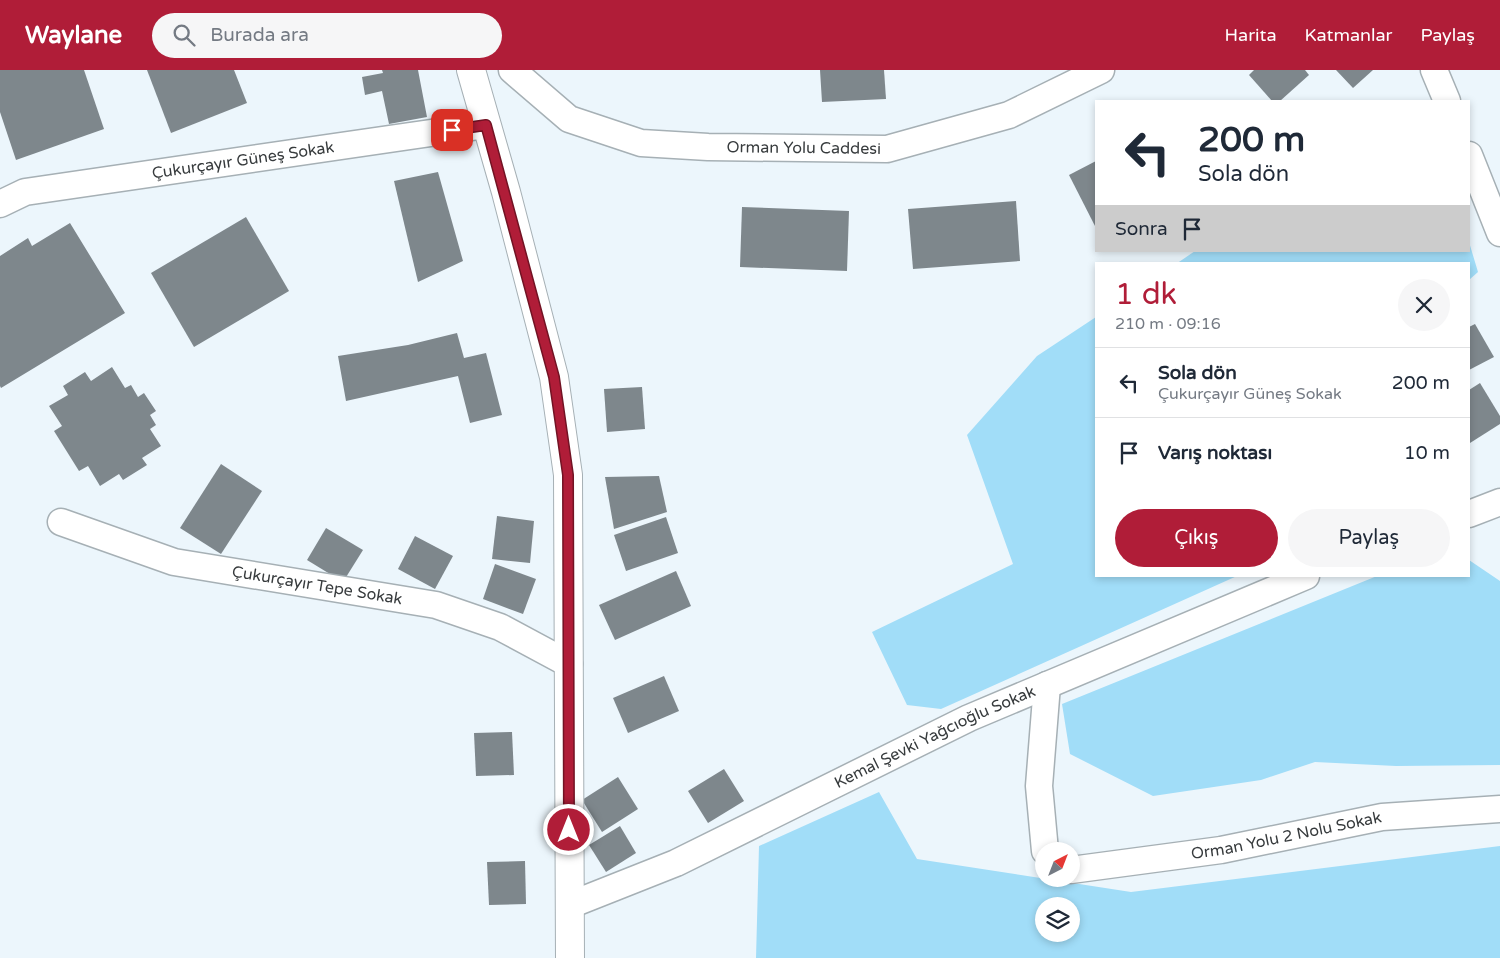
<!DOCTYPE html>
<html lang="tr">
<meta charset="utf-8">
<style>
:root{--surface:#fff;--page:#f6f6f7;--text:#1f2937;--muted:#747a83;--line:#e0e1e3;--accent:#b01d38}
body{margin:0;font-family:"Varela Round",sans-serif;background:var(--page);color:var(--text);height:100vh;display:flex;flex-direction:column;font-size:19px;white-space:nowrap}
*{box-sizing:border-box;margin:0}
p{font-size:16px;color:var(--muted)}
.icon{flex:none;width:28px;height:28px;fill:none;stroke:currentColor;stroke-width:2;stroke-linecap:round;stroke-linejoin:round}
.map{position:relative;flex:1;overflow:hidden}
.side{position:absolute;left:1095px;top:192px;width:375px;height:315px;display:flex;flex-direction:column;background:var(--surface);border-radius:0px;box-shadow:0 2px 8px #0003}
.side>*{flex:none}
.hud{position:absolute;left:1095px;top:30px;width:375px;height:152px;border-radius:0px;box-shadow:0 2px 8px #0003;background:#fff;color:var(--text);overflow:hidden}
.needle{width:32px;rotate:42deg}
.fabs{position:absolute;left:1035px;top:772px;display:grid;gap:10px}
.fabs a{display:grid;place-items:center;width:45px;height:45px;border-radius:50%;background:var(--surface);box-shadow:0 2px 8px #0003;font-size:25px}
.pin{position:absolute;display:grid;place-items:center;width:42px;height:42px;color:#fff;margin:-21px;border-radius:10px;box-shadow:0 2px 8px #0006}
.me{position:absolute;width:55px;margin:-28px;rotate:0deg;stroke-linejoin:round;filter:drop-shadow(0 0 4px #0008)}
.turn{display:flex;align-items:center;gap:18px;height:105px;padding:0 20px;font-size:22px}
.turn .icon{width:65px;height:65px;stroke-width:2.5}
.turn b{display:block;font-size:35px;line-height:42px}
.then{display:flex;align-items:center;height:48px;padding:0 20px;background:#0003;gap:10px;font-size:19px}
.round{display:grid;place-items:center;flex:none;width:52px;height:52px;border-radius:26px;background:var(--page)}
.head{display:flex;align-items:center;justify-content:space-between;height:85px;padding:0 20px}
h1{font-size:30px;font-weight:600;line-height:38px;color:var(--accent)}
.primary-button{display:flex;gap:10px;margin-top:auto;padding:10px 20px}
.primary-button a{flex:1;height:58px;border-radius:30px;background:var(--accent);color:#fff;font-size:20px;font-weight:600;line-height:58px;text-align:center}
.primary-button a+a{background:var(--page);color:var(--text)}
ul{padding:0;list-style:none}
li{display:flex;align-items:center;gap:15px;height:70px;padding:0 20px;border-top:1px solid var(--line)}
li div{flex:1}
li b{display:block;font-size:19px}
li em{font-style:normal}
header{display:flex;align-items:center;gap:30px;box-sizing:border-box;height:70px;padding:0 25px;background:var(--accent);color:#fff}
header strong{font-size:24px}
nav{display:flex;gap:28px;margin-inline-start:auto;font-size:18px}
.search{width:350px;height:45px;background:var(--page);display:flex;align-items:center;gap:12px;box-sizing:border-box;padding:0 18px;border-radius:28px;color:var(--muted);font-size:19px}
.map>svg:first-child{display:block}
.green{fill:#a1ddf8;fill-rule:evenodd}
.building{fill:#7e878c}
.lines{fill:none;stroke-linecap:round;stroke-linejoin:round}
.minor-casing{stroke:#a6b0b5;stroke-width:29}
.tertiary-casing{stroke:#a6b0b5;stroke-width:30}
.minor{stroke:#fff;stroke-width:26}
.tertiary{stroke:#fff;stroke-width:28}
.route-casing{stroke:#721324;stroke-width:12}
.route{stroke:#b01d38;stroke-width:9}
.labels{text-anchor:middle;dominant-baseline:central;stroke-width:4.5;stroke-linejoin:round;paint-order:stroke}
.street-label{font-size:16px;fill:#373b3d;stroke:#ecf6fc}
</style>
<header>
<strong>Waylane</strong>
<div class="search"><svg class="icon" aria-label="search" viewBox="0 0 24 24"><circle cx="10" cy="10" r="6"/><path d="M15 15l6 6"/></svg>Burada ara</div>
<nav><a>Harita</a><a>Katmanlar</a><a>Paylaş</a></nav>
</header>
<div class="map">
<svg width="1500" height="888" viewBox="0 0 1500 888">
<rect width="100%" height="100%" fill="#ecf6fc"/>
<g class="green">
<path d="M1469,172L1478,202L1469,210V194H1176L1195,181H1469Z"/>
<path d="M1096,247V506H1237L941,639L907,635L872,562L1013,494L967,365L1037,286Z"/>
<path d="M1469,490L1500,511V695L1396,696L1315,692L1261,710L1153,726L1070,684L1062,634L1377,506H1469Z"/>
<path d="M879,722L917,789L1131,822L1500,776V888H756L759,776ZM1071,836V864H1044V836Z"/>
</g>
<g class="building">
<path d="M0,0H84L104,59L16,90L0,42Z"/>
<path d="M147,0H234L247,33L171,63Z"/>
<path d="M382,0H418L427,47L389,54L382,21L365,25L362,7L383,3Z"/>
<path d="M820,0H884L886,29L822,32Z"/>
<path d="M1254,0H1305L1309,5L1280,31H1272L1249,5Z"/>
<path d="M1336,0H1373L1353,18Z"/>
<path d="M1096,91V158L1069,105Z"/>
<path d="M438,102L463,191L418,212L394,111Z"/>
<path d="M1016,131L1020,191L913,199L908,139Z"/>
<path d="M742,137L849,141L847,201L740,197Z"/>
<path d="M246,147L289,221L194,277L151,203Z"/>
<path d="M70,153L125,243L1,318L0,316V186L28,168L32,176Z"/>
<path d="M1475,254L1494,287L1469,300V257Z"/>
<path d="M457,263L464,288L486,283L502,345L470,353L458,306L346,331L338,286L408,275Z"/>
<path d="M112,297L125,318L131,315L138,327L144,323L156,341L150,345L156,355L150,359L161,376L142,388L147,395L123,410L119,404L100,416L88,396L79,401L54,361L62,356L49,336L68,325L63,316L85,302L91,311Z"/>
<path d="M1480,313L1500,346V354L1470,373L1469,320Z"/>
<path d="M642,317L645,359L607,362L604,319Z"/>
<path d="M221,394L262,421L221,484L180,458Z"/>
<path d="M659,406L667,442L614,459L605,407Z"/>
<path d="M497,446L534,451L530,493L492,489Z"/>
<path d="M666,447L678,483L626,501L614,465Z"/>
<path d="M326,458L363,480L343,512L307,490Z"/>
<path d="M415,466L453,486L435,519L398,499Z"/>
<path d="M495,494L536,509L523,544L483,529Z"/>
<path d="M676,501L691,536L615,570L599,535Z"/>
<path d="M664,606L679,641L628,663L613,628Z"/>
<path d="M512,662L514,705L476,706L474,663Z"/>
<path d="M724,699L744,731L708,753L688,721Z"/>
<path d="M618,707L638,739L602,762L582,730Z"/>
<path d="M620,756L636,783L606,802L589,775Z"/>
<path d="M525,791L526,834L489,835L487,792Z"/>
</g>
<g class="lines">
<g class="minor-casing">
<g id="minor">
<path id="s1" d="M512,0L569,49L641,73L708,77L887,79L1009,45L1101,0"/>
<path d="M1434,0L1447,31"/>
<path d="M1469,85L1500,163"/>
<path id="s2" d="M0,134L25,122L486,55"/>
<path d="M1469,444L1500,432"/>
<path id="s3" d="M61,452L174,492L436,535L500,557L569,594"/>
<path d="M1045,781L1039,716L1047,615"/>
<path id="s4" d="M1071,800L1221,780L1382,747L1500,739"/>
<path id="s5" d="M570,835L676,793L969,648L1306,506"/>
</g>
</g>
<g class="tertiary-casing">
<path id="tertiary" d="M471,0L506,122L554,307L568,405L570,888"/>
</g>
<use href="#minor" class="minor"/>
<use href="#tertiary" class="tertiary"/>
</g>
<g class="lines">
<g class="route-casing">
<path id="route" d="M452,60L486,55L554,307L568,405L569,760"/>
</g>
<use href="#route" class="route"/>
</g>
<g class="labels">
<g class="street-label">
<text stroke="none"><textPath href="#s1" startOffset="314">Orman Yolu Caddesi</textPath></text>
<text stroke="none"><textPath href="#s2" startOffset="248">Çukurçayır Güneş Sokak</textPath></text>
<text stroke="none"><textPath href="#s3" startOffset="265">Çukurçayır Tepe Sokak</textPath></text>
<text stroke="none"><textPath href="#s5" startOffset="402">Kemal Şevki Yağcıoğlu Sokak</textPath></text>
<text stroke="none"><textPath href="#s4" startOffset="218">Orman Yolu 2 Nolu Sokak</textPath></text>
</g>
</g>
</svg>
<div class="fabs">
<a><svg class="needle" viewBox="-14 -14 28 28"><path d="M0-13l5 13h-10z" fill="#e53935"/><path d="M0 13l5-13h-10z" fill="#747a83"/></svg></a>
<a><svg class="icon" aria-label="layers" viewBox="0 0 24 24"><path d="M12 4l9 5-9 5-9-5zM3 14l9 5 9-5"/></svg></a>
</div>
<div class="pin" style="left:452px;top:60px;background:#d93025"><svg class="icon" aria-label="arrive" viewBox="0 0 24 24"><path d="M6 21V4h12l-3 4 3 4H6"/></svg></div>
<svg class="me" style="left:569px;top:760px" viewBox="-20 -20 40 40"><circle r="17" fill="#b01d38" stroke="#fff" stroke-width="3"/><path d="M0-11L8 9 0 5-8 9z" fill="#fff"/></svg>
<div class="hud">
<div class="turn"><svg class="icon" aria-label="left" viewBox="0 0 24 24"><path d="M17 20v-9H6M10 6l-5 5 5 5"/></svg><div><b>200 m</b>Sola dön</div></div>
<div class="then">Sonra<svg class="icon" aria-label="arrive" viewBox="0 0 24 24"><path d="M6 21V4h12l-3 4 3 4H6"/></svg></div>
</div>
<section class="side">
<div class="head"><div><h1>1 dk</h1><p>210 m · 09:16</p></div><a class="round"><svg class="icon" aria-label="close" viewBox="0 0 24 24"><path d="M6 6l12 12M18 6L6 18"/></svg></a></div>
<ul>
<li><svg class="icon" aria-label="left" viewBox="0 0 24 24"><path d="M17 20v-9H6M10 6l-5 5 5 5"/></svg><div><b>Sola dön</b><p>Çukurçayır Güneş Sokak</p></div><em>200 m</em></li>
<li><svg class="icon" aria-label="arrive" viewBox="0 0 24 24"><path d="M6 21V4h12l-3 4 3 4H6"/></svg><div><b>Varış noktası</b></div><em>10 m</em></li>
</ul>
<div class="primary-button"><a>Çıkış</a><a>Paylaş</a></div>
</section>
</div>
